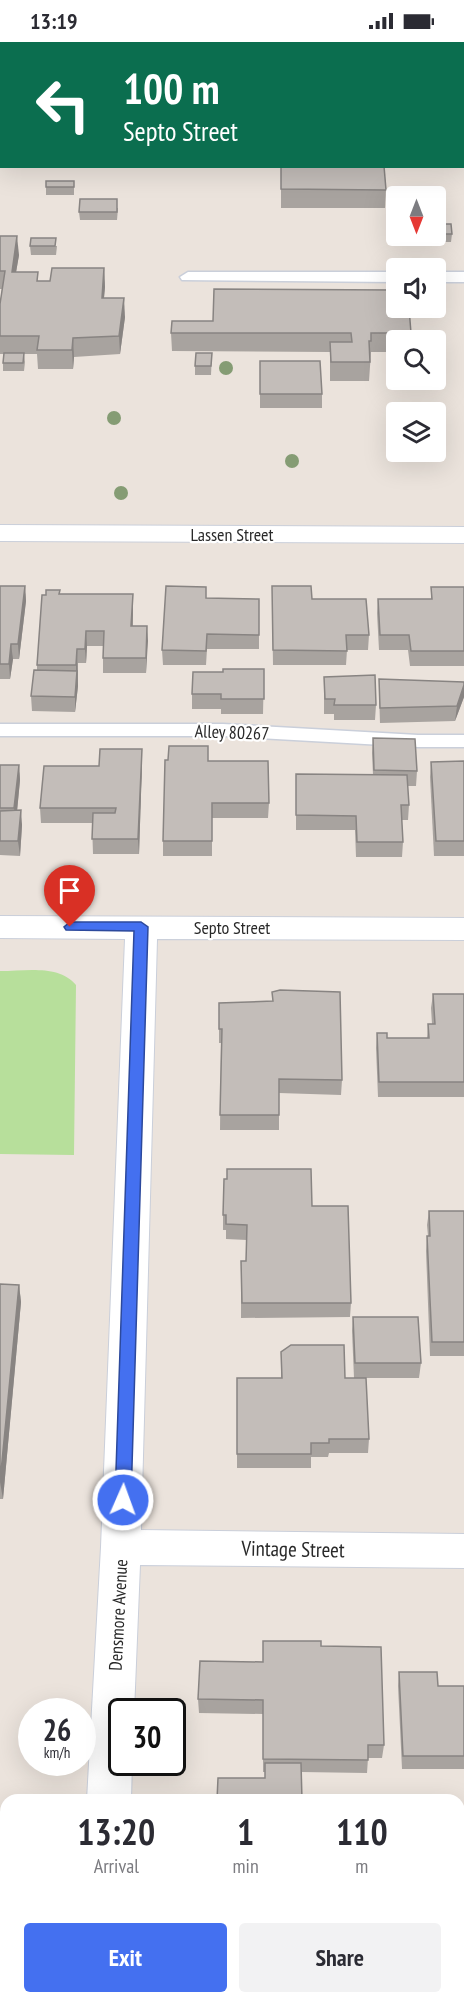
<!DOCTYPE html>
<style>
:root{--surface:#fff;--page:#f2f2f3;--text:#2b2b33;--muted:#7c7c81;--accent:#4470f0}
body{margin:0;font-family:"PT Sans Narrow",sans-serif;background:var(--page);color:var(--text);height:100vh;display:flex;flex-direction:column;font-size:22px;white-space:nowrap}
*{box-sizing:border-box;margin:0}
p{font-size:20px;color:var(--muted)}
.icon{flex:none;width:33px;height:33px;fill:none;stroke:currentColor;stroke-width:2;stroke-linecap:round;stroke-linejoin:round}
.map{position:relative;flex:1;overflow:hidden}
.details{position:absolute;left:0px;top:1752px;width:465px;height:210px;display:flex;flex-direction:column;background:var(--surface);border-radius:18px 18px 0 0;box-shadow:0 6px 24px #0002}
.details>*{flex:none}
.banner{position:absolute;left:0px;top:0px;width:465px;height:126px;box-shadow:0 6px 24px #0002;background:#0b6e4f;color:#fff;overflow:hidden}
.needle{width:39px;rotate:180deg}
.fabs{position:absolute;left:386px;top:144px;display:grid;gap:12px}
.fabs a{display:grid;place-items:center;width:60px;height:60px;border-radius:6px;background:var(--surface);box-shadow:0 6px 24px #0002;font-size:30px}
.speed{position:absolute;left:18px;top:1656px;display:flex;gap:12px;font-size:30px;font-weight:700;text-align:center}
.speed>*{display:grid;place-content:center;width:78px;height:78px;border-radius:50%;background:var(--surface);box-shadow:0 6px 24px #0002;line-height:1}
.speed small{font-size:15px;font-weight:400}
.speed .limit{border:3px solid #111;border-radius:9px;background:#fff;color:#111}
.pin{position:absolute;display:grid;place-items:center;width:51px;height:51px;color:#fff;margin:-62px -26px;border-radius:50% 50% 50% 0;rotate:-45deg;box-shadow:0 0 6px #0007}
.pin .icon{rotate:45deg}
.me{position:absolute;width:66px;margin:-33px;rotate:2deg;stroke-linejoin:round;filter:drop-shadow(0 0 4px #0008)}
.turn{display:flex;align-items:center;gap:21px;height:126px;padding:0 24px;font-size:27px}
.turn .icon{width:78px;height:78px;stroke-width:2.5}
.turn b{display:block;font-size:42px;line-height:51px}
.eta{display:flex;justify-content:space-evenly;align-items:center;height:102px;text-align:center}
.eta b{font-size:36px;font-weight:800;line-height:42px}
.action{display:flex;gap:12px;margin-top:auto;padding:12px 24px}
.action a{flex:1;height:69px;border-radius:6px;background:var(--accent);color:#fff;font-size:24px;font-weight:800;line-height:69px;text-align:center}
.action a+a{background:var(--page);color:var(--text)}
.status{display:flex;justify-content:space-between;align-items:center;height:42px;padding:0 30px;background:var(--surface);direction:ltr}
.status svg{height:16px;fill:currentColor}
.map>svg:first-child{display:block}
.green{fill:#b7df9b}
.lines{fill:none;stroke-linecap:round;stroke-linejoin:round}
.service-casing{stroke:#cacfda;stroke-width:3}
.minor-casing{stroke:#cacfda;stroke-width:2}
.secondary-casing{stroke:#cacfda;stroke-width:2}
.service{fill:#fff;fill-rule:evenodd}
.minor{fill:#fff;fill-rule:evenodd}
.secondary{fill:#fff;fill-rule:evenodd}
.tree{fill:#859c74}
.wall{fill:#a8a39f}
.shaded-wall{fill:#888482}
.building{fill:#c3bdb9;stroke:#888482;stroke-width:1.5}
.route{fill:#4470f0;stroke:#2c499c;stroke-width:1.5}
.labels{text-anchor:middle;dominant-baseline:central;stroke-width:4.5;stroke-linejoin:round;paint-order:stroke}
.street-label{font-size:18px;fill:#292929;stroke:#fff}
.near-street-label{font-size:21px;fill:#292929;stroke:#fff}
</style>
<div class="status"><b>13:19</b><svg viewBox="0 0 49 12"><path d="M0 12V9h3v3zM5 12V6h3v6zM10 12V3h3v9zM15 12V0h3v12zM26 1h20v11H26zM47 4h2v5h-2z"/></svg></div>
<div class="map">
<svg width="464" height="1962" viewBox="0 0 464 1962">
<rect width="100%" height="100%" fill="#ebe3dc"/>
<g class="green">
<path d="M0,0H464V87V2H2L0,96Z"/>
<path d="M0,929C25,929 59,922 76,943L74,1113L0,1112Z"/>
</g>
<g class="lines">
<g class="service-casing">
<g id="service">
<path d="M188,230H396V240L182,238L180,235Z"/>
<rect x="435" y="230" width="29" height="10"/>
<path d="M0,682H223L418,693H464V705H418L223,694H0Z"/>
</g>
</g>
<g class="minor-casing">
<g id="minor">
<path d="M0,874L464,876V898L157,897L141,1488L464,1492V1526L140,1523L134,1670H122V1720H132L131,1758H87L101,1505L125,897L0,896Z"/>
<rect x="77" y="1956" width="46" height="6"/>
</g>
</g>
<g class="secondary-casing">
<path id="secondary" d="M0,483L464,485V501L0,499Z"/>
</g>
<use href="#service" class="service"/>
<use href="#minor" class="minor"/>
<use href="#secondary" class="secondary"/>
</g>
<g class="tree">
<circle cx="226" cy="326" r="7"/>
<circle cx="114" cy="376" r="7"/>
<circle cx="292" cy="419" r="7"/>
<circle cx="121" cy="451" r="7"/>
</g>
<g class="wall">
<path d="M281,124L386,148L385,166H281Z"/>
<path d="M74,139V153H46V145Z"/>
<path d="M118,166L117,178H80L79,170Z"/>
<path d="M435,182L452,192L451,200H426V194H435Z"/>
<path d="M0,194L19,213L16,230L38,239H50L104,226L105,245L104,256L125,275L120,312L74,315L73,327H38L37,312H24L25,320L24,329H3V321L4,312H0V262L2,247H0Z"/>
<path d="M30,204H57L56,213H31Z"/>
<path d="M171,291H411V298H396V310H371L369,339H330V310L172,309Z"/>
<path d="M212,311L211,333H195V324Z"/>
<path d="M260,319L322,352V366H260Z"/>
<path d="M0,544H25L26,559L19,617H13L10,637H0Z"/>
<path d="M431,545H464V624H410L408,608H379L377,571L378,557H431Z"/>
<path d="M60,552H133V584H147L146,631H103V604H87L86,621H78V644L75,670L32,669L31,654L37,628V623Z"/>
<path d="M207,556L259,557V607H207L206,623H163L162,608Z"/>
<path d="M312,557L369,593L368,608H347L346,623H273L272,558Z"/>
<path d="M264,627L263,672H221V667H192V652L223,630Z"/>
<path d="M324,635L376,663L375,678H334V672H324Z"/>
<path d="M379,637L464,655L455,679L380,681L379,651Z"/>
<path d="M373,696L417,729L416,744H407L409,763L408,778H401L403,800L402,815H356L355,788H296V732L373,733L372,711Z"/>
<path d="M142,707V722L139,812H93L92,781H41L40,766L99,724Z"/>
<path d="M209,719L269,761L268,776H212V814H163V799Z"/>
<path d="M464,719V814H434L430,735L431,720Z"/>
<path d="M0,723H19L20,738L17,769L22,783L20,814L0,813Z"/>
<path d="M433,952H464V1055H378L376,1006L377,991L387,996H427L428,982H432L431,966Z"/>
<path d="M219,961L342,1038L341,1053L279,1051V1088H220L221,1001H219Z"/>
<path d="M312,1164L351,1261L350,1275L241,1276V1219H246L247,1198L226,1197V1188H223V1173Z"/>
<path d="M429,1169H464V1314H430L426,1209L427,1194H428L427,1183Z"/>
<path d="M0,1242L19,1243L21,1260L3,1457H0Z"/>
<path d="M353,1275L421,1321L419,1336H354L352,1289Z"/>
<path d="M281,1310L345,1336L369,1397L368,1411H329L328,1415H311V1426H237V1336H281Z"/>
<path d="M321,1604L384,1703L382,1716H368L367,1731L301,1730L265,1736V1730H263V1672L199,1671L198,1657L263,1620Z"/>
<path d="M399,1630L438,1644H464V1727H402L398,1644Z"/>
</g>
<g class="shaded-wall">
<path d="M17,194L19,213L13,248L12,230Z"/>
<path d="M104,226L105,245L102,275V256Z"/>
<path d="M124,256L125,275L120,312L119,294Z"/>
<path d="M73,296L74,315L73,327L72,308Z"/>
<path d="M25,544L26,559L19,617L18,602Z"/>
<path d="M133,552V567L132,599L131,584Z"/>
<path d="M147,584L148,599L146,631V616Z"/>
<path d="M86,589L87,604L86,621L85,607Z"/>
<path d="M11,602L13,617L10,637L9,622Z"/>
<path d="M77,607L78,644L75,670V655L76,635V623Z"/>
<path d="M464,643V655L455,679L457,664Z"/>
<path d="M142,707V722L139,812L138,797Z"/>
<path d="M19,723L20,738L16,780L14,766Z"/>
<path d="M21,768L22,783L20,814L18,799Z"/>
<path d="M19,1243L21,1260L3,1457L0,1440Z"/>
</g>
<g class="building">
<path d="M281,124H384L386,148L281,147Z"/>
<rect x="46" y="139" width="28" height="6"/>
<path d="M80,157H117V170H79Z"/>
<path d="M435,182H451L452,192H435Z"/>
<path d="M0,194H17L12,230H38L37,239H50L52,226H104L102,256H124L119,294L73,296L72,308H37L39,294H0V262L5,229H0Z"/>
<path d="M31,196H56L55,204H30Z"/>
<path d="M214,247L396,248V266H409L411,291H371V299H369L370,320H331L330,300H352L351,291H171L172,279H213Z"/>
<path d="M4,311H24L23,321H3Z"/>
<path d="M196,311H212L211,324H195Z"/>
<path d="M260,319H320L322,352H260Z"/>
<path d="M0,544H25L18,602H11L9,622H0Z"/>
<path d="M166,544L206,545V556L259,557V593L207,592L206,609L162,608Z"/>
<path d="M272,544H311L312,557H366L369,593H346L347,609L273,608Z"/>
<path d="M431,545H464V609H411L409,593H380L378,557H432Z"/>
<path d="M46,548H60L59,552H133L131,584H147L146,616H103L104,589H86L85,607H77L76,623H37L42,553H46Z"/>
<path d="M223,627H264V657H221V652H192L193,630H223Z"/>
<path d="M34,628L77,629L75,655L31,654Z"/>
<path d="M375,633L376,663H334L335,657H325L324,635Z"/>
<path d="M379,637L464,640V643L457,664L380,666Z"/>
<path d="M373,696L415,697L417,729L374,728Z"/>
<path d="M169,704H208V719H268L269,761H212V799H163L165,718H168Z"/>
<path d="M100,707H142L138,797H92L93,771H115L116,766H40L44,724H99Z"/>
<path d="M464,719V799H436L431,720Z"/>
<path d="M0,723H19L14,766H0Z"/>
<path d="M296,732L407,733L409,763H401L403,800H357L356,774L296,773Z"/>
<path d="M21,768L18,799H0V769Z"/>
<path d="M280,948L340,950L342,1038L279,1037V1073H220L222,987H219V961L273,959L272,950Z"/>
<path d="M433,952H464V1040H379L377,991H387V996H429L428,982H435Z"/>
<path d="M227,1127H311L312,1164H348L351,1261H242L241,1219H246L247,1183L226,1182V1173H223L224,1137H227Z"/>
<path d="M429,1169H464V1300H432L427,1194H430Z"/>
<path d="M0,1242L19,1243L0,1440Z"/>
<path d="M353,1275H418L421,1321H355Z"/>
<path d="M291,1303H344L345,1336H366L369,1397H329V1401H311V1412H237V1336H282L281,1310Z"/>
<path d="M263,1599H321V1604L381,1605L384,1703H368V1718L263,1717V1658L198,1657L200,1619L263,1620Z"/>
<path d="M399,1630H437L438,1644H464V1714H403Z"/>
<path d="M265,1721H301L302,1758H217L218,1736H265Z"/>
<path d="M459,1844H464V1962H387V1956H459Z"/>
<rect x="229" y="1956" width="131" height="6"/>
</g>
<path class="route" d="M70,880H141L148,885L131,1458L129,1462L123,1465L117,1462L115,1458L134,889L66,888L64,885Z"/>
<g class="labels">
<g class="street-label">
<text x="232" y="492">Lassen Street</text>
<text transform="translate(232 690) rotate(2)">Alley 80267</text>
<text x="232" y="885">Septo Street</text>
<text transform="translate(118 1573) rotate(-87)">Densmore Avenue</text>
</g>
<g class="near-street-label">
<text transform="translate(293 1507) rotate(1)">Vintage Street</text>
</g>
</g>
</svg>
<div class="fabs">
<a><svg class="needle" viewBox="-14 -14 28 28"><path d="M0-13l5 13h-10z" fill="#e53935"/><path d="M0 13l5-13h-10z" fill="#7c7c81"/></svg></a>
<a><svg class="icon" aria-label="sound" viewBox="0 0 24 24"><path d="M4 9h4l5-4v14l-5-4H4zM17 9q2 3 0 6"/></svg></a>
<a><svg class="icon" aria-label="search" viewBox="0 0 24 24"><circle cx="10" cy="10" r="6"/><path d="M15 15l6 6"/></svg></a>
<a><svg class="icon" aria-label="layers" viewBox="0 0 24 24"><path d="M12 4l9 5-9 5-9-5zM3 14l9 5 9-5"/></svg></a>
</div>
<div class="speed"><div>26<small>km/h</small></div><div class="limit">30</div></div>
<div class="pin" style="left:70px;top:885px;background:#d93025"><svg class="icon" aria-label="arrive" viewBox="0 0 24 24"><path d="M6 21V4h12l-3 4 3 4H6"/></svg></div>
<svg class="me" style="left:123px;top:1458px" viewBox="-20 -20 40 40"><circle r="17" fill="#4470f0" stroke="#fff" stroke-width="3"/><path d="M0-11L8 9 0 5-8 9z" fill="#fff"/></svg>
<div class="banner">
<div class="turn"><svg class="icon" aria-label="left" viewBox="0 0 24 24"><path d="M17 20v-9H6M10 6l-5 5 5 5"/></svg><div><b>100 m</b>Septo Street</div></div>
</div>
<section class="details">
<div class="eta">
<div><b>13:20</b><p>Arrival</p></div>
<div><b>1</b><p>min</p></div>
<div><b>110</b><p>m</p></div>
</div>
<div class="action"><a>Exit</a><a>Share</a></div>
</section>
</div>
